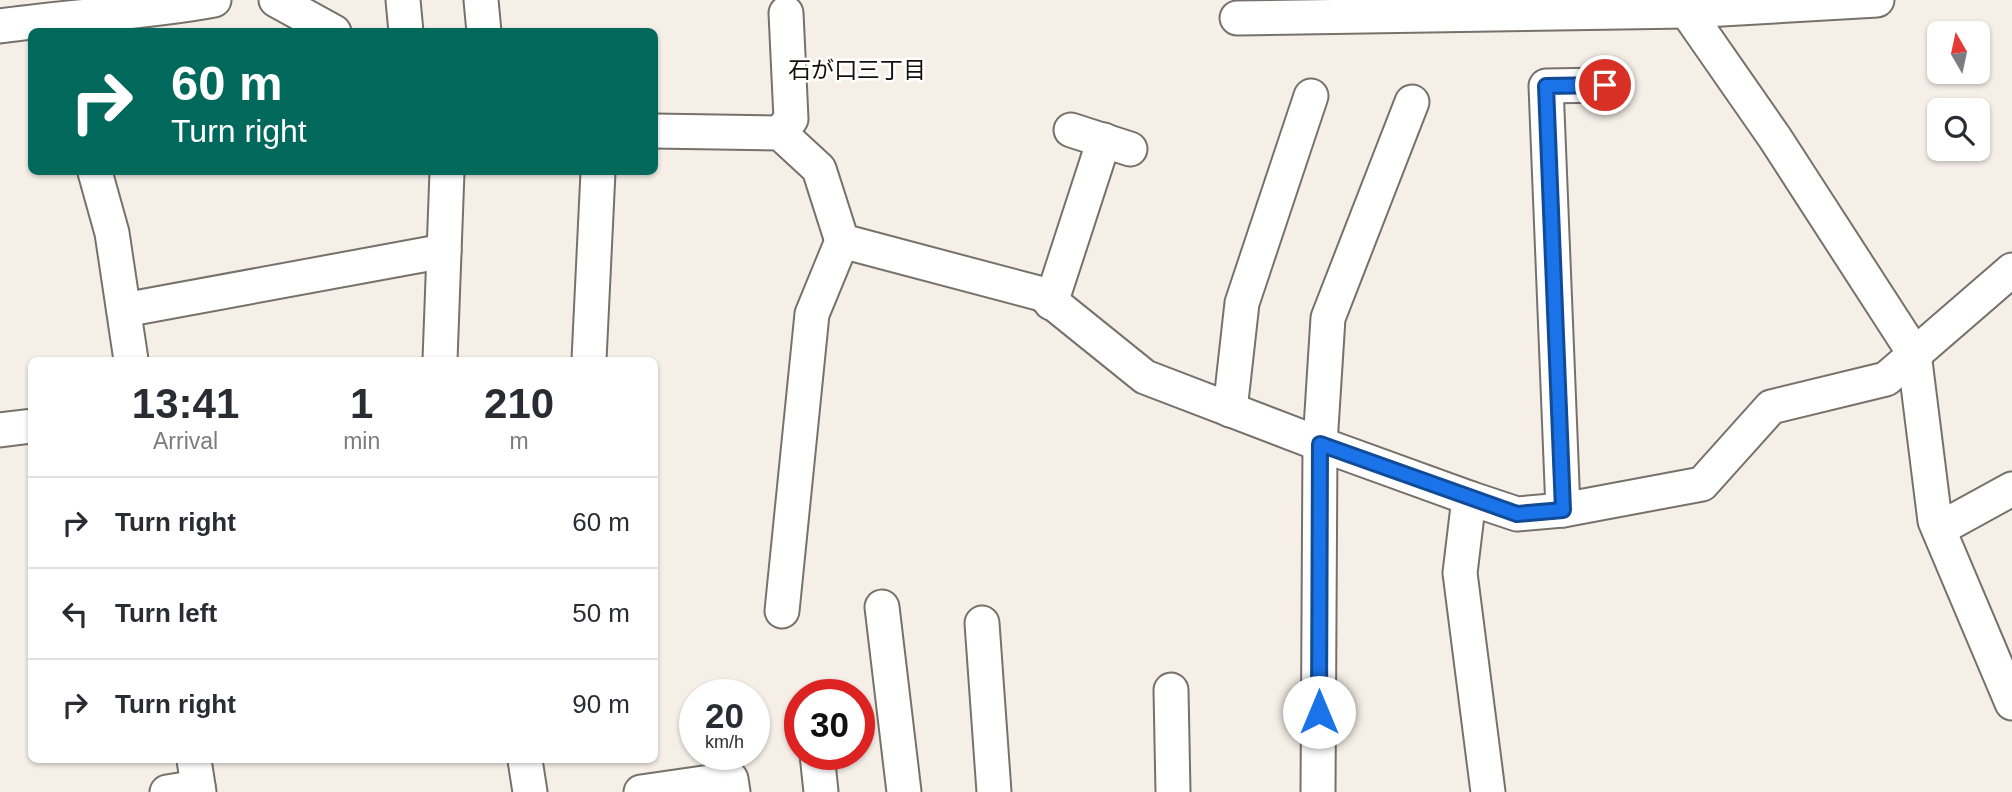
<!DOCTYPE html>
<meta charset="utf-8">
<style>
:root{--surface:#fff;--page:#f2f2f3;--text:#2b2b33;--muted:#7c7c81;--line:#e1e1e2}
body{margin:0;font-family:Arial,"Noto Sans JP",sans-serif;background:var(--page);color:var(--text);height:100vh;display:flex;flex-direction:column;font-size:26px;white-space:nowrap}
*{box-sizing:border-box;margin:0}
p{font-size:23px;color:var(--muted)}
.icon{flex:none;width:38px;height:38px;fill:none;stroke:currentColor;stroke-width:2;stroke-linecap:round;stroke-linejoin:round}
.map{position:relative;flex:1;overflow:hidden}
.panel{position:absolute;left:28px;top:357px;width:630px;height:406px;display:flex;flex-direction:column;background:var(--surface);border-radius:10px;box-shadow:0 2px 5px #0004}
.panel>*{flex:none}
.banner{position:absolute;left:28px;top:28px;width:630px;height:147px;border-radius:10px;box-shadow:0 2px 5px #0004;background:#00695c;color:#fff;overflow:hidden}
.needle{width:46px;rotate:351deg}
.controls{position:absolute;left:1927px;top:21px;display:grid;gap:14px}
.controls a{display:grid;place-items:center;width:63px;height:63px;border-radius:10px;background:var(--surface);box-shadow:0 2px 5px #0004;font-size:35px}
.speed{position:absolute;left:679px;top:679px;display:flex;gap:14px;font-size:35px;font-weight:700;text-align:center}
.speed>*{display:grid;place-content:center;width:91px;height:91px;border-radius:50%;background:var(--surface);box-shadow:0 2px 5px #0004;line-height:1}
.speed small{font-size:18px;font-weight:400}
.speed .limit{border:10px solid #d22;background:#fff;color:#111}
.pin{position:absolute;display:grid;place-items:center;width:60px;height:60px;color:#fff;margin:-30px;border:4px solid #fff;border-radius:50%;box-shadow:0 2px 7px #0007}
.me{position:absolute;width:77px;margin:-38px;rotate:0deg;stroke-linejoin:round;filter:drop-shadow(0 0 5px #0008)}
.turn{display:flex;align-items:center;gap:24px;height:147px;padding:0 28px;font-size:32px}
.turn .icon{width:91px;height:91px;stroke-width:2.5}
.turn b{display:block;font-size:49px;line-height:60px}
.eta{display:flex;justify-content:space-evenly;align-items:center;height:119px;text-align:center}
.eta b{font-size:42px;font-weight:800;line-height:49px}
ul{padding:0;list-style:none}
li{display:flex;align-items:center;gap:21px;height:91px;padding:0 28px;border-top:2px solid var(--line)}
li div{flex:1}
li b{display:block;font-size:26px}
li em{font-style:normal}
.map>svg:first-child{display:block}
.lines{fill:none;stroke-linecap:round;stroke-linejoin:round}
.minor-casing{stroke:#76716a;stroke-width:37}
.minor{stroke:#fff;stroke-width:33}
.route-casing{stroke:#114b97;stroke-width:18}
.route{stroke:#1a73e8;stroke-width:12}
.labels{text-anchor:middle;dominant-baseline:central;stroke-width:5;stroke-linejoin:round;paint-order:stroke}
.neighbourhood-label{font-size:23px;fill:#13100e;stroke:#fff}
</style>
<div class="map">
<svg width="2012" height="792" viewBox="0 0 2012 792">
<rect width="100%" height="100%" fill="#f5efe8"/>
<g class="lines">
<g class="minor-casing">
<g id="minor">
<path d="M276,0L334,32"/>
<path d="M403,0L406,32"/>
<path d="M481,0L484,32"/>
<path d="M1679,0L1775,138L1914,353L1935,521L2012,703"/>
<path d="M1237,18L1687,11L1877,0"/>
<path d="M0,26C71,16 143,13 214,0"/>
<path d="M1071,130L1130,149"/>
<path d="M654,131L780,133L819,169L842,241L1042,294L1145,377L1320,444L1469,498L1460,573L1488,792"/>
<path d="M780,133L791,119L786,13"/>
<path d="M95,172L112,233L131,360"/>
<path d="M1051,303L1104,140"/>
<path d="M124,310L444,251"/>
<path d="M440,360L447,172"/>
<path d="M589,360L598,172"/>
<path d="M1230,410L1242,303L1311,96"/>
<path d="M0,430L32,426"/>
<path d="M1469,498L1517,514L1563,510L1702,484L1771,407L1886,379L2012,270"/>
<path d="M1563,510L1546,86L1605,85"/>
<path d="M1939,529L2012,489"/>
<path d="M882,607L904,792"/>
<path d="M782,611L812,314L842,241"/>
<path d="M982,623L994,792"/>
<path d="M1171,690L1173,792"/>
<path d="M817,754L821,792"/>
<path d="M194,760L199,792"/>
<path d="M525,760L530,792"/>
<path d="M167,792L198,787"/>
<path d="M641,792L731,779L733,792"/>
<path d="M1318,792L1320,444L1328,318L1412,102"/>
</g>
</g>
<use href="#minor" class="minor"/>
</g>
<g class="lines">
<g class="route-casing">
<path id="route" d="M1319,712L1320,444L1517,514L1563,510L1546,86L1605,85"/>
</g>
<use href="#route" class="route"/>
</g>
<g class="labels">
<g class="neighbourhood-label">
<text x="857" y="70">石が口三丁目</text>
</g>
</g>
</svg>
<div class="controls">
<a><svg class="needle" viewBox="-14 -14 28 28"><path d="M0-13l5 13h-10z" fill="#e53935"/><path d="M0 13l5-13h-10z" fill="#7c7c81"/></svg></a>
<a><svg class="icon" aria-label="search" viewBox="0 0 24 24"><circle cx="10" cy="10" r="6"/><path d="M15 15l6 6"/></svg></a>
</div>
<div class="speed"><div>20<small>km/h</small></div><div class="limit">30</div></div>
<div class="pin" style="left:1605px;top:85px;background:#d93025"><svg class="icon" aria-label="arrive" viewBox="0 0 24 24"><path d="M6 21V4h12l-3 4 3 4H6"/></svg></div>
<svg class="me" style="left:1319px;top:712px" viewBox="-20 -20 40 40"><circle r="19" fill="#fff"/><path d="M0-13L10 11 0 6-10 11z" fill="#1a73e8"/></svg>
<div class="banner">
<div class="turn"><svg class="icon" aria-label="right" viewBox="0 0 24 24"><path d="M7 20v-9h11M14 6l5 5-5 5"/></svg><div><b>60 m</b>Turn right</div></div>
</div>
<section class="panel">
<div class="eta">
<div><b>13:41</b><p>Arrival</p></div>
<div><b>1</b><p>min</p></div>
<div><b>210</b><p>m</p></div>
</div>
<ul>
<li><svg class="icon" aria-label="right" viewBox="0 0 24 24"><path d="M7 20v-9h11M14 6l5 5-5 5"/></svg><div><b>Turn right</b></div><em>60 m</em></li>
<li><svg class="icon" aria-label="left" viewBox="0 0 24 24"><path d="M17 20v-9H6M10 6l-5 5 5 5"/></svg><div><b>Turn left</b></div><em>50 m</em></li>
<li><svg class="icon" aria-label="right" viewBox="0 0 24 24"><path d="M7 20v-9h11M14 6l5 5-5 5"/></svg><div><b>Turn right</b></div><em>90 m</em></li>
</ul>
</section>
</div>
